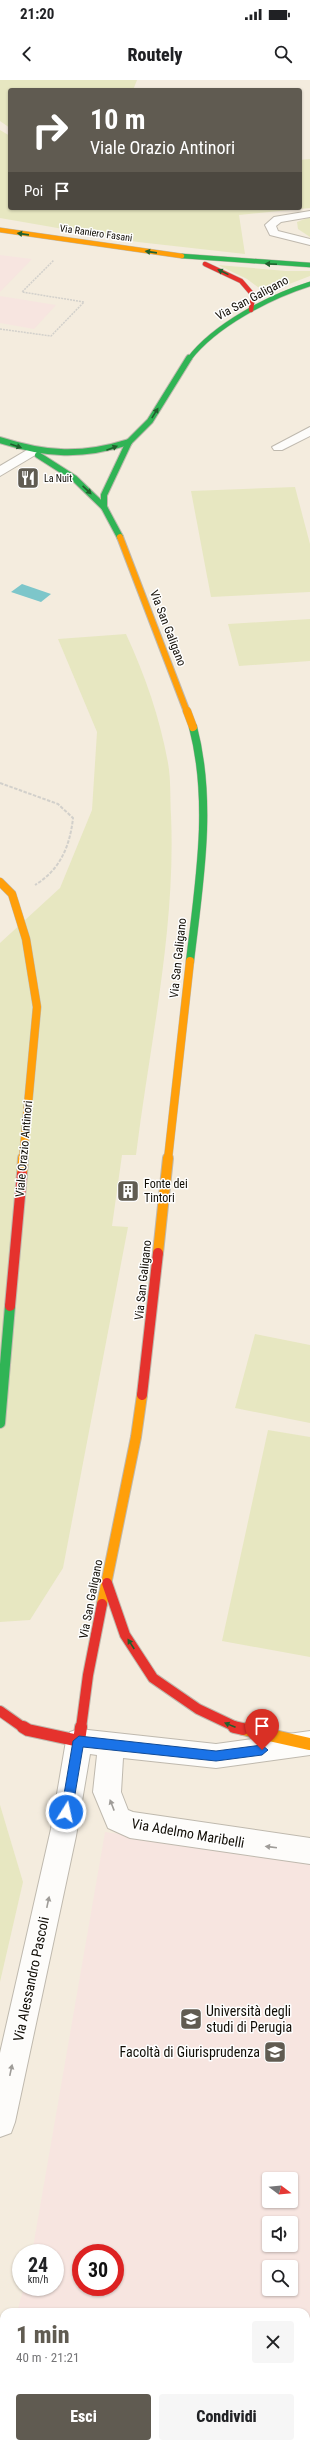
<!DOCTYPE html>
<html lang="it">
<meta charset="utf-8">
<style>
:root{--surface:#fff;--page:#f6f6f6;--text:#202124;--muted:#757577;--accent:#605b51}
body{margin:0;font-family:"Roboto Condensed",sans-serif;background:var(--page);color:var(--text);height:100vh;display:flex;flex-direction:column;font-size:15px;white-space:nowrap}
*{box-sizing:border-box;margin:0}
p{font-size:13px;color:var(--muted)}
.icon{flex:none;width:22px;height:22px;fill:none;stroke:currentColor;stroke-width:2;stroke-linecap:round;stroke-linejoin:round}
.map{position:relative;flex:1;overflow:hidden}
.drawer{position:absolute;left:0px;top:2228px;width:310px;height:140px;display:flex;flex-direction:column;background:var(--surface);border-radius:12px 12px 0 0;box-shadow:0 1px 3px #0004}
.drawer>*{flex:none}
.banner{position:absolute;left:8px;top:8px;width:294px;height:122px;border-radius:4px;box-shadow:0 1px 3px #0004;background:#605b51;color:#fff;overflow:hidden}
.needle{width:26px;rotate:106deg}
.buttons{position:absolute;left:262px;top:2092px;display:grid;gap:8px}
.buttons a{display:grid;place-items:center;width:36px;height:36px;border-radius:4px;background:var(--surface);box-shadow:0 1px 3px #0004;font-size:20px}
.speed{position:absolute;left:12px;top:2164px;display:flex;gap:8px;font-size:20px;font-weight:700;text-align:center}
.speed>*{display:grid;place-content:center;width:52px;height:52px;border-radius:50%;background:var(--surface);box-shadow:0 1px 3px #0004;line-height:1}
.speed small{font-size:10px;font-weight:400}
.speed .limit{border:6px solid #d22;background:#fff;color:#111}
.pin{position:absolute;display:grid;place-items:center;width:34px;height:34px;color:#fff;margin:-41px -17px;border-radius:50% 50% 50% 0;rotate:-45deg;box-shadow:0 0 4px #0007}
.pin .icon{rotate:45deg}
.me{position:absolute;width:44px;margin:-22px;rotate:10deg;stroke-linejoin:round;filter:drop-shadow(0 0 3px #0008)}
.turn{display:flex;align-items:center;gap:14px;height:84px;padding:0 16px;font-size:18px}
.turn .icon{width:52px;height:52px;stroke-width:2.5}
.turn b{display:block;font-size:28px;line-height:34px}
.then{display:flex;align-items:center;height:38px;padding:0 16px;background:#0003;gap:8px;font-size:15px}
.round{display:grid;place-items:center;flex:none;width:42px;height:42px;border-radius:4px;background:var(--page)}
.overview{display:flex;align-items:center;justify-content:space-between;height:68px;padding:0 16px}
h1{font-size:24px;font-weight:800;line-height:30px;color:var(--accent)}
.primary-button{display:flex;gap:8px;margin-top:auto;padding:8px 16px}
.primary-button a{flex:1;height:46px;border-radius:4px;background:var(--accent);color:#fff;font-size:16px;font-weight:800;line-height:46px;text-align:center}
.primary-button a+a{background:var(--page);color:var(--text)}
.status{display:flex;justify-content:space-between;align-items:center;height:28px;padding:0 20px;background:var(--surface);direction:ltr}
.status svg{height:11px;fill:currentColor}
header{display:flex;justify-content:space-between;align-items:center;height:52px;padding:0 16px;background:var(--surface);font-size:18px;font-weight:800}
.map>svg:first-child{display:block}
.education{fill:#f7e5e0;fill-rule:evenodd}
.green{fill:#e7e7c1}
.water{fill:#7dc6ca}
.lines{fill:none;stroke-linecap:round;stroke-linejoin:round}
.lane-casing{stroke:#bfb9ae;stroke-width:2}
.street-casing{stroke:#bfb9ae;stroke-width:2}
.fast-far3-casing{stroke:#bfb9ae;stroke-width:5.5}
.fast-far2-casing{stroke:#bfb9ae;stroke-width:8}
.fast-far1-casing{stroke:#bfb9ae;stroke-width:9}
.fast-casing{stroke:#bfb9ae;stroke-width:12}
.slow-far4-casing{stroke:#bfb9ae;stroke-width:5.5}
.slow-far3-casing{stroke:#bfb9ae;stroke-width:8}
.slow-far2-casing{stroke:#bfb9ae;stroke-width:9}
.slow-far1-casing{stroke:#bfb9ae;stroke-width:12}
.slow-casing{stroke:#bfb9ae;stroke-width:14}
.jam-far2-casing{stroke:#bfb9ae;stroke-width:5.5}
.jam-far1-casing{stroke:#bfb9ae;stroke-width:12}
.jam-casing{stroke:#bfb9ae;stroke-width:14}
.path-far1{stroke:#d2d0cb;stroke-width:1.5;stroke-dasharray:2 1;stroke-linecap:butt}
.path{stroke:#d2d0cb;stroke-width:2;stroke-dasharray:3.5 1.5;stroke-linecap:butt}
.lane{fill:#fdfcfa;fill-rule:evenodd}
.street{fill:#fdfcfa;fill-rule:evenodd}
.fast-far3{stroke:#30b455;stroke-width:4.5}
.fast-far2{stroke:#30b455;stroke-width:6}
.fast-far1{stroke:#30b455;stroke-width:8}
.fast{stroke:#30b455;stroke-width:10}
.slow-far4{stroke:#ff9f0a;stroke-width:4.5}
.slow-far3{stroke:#ff9f0a;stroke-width:6}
.slow-far2{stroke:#ff9f0a;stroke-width:8}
.slow-far1{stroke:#ff9f0a;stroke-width:10}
.slow{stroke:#ff9f0a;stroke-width:12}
.jam-far2{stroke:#e5322d;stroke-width:4.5}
.jam-far1{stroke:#e5322d;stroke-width:10}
.jam{stroke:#e5322d;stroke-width:12}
.oneway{fill:#20602d}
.oneway2{fill:#9f9c98}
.route{fill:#1a73e8;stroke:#114b97}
.labels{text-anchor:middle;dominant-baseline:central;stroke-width:3;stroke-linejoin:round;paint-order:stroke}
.far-street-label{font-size:10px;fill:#110d05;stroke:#fefefe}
.far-poi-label{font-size:10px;fill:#110d05;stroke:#fefefe;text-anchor:start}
.street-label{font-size:12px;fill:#110d05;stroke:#fefefe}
.poi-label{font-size:12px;fill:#110d05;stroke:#fefefe;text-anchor:start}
.near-street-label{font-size:14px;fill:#110d05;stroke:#fefefe}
.near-poi-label{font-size:14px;fill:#110d05;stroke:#fefefe;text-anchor:start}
</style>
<div class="status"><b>21:20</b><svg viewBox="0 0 49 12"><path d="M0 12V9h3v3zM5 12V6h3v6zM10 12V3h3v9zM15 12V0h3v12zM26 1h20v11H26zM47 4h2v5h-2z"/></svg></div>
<header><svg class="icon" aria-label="back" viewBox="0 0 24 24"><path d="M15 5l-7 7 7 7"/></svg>Routely<svg class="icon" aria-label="search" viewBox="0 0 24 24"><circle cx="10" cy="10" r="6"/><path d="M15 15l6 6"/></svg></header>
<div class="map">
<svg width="310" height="2368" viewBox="0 0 310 2368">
<rect width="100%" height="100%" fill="#f4ecde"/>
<g class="education">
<path d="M0,175L32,179L0,212Z"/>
<path d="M0,216L56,225L34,249L0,243Z"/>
<path d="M105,1752L310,1780V2368H0V2301L4,2286V2364H306V2232H17L24,2207H55V2173H32ZM269,2099H291V2121H269ZM269,2143H291V2165H269ZM81,2173H115V2207H81ZM269,2187H291V2209H269Z"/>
</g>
<g class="green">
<path d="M0,0H137L133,10H10V48L0,41Z"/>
<path d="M0,50L10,56V128H300V80L310,79V128L239,135L245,174L138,162L0,138Z"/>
<path d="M310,137V157L298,149L297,142Z"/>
<path d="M218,185L286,191H310V196L266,213L247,199Z"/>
<path d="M295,407L310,464V512L211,517L191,411Z"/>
<path d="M310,539V581L239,586L228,544Z"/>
<path d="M126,554C145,595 160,638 168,683C171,699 170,718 171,735C176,849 150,962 136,1075H122L112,1146L128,1147L63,1488L30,1540L0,1542V863L60,808L92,730L97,652L58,559Z"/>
<path d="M255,1254L310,1265V1343L235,1328Z"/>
<path d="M268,1350L310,1357V1577L222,1561Z"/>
<path d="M0,1725L23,1802L0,1902Z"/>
</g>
<path class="water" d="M22,504L51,514L41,522L11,512Z"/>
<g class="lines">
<g class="lane-casing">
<g id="lane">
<path d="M310,131V137L281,142L276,146L278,151L310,159V165L270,155L265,145L274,137Z"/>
<path d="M310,347V356L282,370H274L272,367Z"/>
</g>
</g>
<g class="street-casing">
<g id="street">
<path d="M32,367L37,368L39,371L37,374L0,396V386Z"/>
<path d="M79,1649L216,1664L310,1651V1675L216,1688L123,1678L121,1712L128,1730L133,1732L310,1758V1784L130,1758L108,1748L93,1712L97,1675L90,1674L76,1756L15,2042L11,2053L0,2057V1973L51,1749L66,1661L70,1652Z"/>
</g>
</g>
<g class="fast-far3-casing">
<g id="fast-far3">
<path d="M182,176L310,185"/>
<path d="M189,279C215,245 269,217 310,204"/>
</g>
</g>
<g class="fast-far2-casing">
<g id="fast-far2">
<path d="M0,360C47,375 81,377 129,362"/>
<path d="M38,375L74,398L104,427"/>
<path d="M120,457L104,427V415L129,362L150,341L189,278"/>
</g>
</g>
<g class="fast-far1-casing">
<path id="fast-far1" d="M190,881C199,804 213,723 193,647"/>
</g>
<g class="fast-casing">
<path id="fast" d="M0,1343L10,1226"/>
</g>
<g class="slow-far4-casing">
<path id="slow-far4" d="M0,150L182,176"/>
</g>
<g class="slow-far3-casing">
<path id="slow-far3" d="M120,457L187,632"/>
</g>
<g class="slow-far2-casing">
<g id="slow-far2">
<path d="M187,631L193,647"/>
<path d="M0,802L12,814L26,859L37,927L23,1079"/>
<path d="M168,1079L190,881"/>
</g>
</g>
<g class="slow-far1-casing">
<g id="slow-far1">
<path d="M22,1094L23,1078"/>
<path d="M158,1173L168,1078"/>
<path d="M102,1524L136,1357L142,1315"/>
</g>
</g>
<g class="slow-casing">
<path id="slow" d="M243,1649L309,1664"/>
</g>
<g class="jam-far2-casing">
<path id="jam-far2" d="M205,184L241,201L253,215L251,230"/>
</g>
<g class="jam-far1-casing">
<g id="jam-far1">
<path d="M10,1226L22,1094"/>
<path d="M142,1315L158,1173"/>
<path d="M107,1503L125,1555L153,1598L198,1629L238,1648"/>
<path d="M0,1631L24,1648"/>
<path d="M81,1648L88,1595L102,1524"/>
</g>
</g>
<g class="jam-casing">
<g id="jam">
<path d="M23,1647L28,1650L79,1661L81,1647"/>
<path d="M234,1647L243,1649"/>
</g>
</g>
<path class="path-far1" d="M0,249L51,256L84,222L22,212L54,180"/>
<path class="path" d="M0,703L58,724L73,738C70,766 60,790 35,805"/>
<use href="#lane" class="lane"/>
<use href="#street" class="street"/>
<use href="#fast-far3" class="fast-far3"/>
<use href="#fast-far2" class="fast-far2"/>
<use href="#fast-far1" class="fast-far1"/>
<use href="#fast" class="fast"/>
<use href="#slow-far4" class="slow-far4"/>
<use href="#slow-far3" class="slow-far3"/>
<use href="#slow-far2" class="slow-far2"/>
<use href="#slow-far1" class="slow-far1"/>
<use href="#slow" class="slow"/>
<use href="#jam-far2" class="jam-far2"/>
<use href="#jam-far1" class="jam-far1"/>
<use href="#jam" class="jam"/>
</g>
<defs><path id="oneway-solid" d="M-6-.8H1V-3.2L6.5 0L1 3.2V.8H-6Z"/></defs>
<g class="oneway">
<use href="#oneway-solid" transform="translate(23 154) rotate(-172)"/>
<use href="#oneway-solid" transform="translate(151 172) rotate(-172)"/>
<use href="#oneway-solid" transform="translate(271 184) rotate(-178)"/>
<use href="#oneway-solid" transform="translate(223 192) rotate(-154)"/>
<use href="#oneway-solid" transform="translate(155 333) rotate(-58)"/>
<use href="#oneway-solid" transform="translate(16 366) rotate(19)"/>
<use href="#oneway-solid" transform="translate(112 368) rotate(-21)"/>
<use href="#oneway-solid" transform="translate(87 410) rotate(43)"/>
<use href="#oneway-solid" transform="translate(131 1564) rotate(-123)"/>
<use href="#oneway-solid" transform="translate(230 1645) rotate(-158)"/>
</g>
<g class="oneway2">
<use href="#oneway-solid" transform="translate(112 1725) rotate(-111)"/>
<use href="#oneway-solid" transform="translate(271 1767) rotate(-173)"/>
<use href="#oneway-solid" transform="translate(48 1822) rotate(-78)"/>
<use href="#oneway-solid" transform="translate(11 1990) rotate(-78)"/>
</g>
<path class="route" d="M79,1656L216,1671L262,1665L268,1670L262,1675L216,1681L83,1667L72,1732L66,1737L61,1732L73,1661Z"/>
<defs>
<g id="restaurant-square" transform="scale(1.15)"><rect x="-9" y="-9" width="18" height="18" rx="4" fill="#605b51" stroke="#fefefe"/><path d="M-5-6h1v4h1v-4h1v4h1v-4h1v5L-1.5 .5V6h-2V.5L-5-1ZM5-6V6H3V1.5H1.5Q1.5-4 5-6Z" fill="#fff"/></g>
<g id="building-square" transform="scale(1.15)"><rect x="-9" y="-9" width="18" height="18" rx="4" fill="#605b51" stroke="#fefefe"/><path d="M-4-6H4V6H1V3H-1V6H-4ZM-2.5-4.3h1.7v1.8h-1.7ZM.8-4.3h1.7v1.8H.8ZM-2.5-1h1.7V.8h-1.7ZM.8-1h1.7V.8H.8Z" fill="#fff"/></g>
<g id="university-square" transform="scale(1.15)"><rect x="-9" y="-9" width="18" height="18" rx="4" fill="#605b51" stroke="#fefefe"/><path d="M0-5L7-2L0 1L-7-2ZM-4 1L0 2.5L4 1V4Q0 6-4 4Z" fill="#fff"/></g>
</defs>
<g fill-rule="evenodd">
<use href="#restaurant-square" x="28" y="398"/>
<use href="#building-square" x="128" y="1111"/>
<use href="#university-square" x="191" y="1939"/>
<use href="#university-square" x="275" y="1972"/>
</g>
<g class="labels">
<g class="far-street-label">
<text transform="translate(96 153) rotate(8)">Via Raniero Fasani</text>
</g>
<g class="far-poi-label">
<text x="44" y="398">La Nuit</text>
</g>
<g class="street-label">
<text transform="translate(252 218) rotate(-28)">Via San Galigano</text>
<text transform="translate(168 548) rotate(69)">Via San Galigano</text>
<text transform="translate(178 878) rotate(-84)">Via San Galigano</text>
<text transform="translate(24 1069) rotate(-85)">Viale Orazio Antinori</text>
<text transform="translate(143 1200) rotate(-84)">Via San Galigano</text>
<text transform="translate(91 1519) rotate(-79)">Via San Galigano</text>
</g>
<g class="poi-label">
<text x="144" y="1104">Fonte dei<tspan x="144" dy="14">Tintori</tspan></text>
</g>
<g class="near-street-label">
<text transform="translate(188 1753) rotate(10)">Via Adelmo Maribelli</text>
<text transform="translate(31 1899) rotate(-78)">Via Alessandro Pascoli</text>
</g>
<g class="near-poi-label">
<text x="206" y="1931">Università degli<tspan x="206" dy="16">studi di Perugia</tspan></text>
<text x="260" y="1972" text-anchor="end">Facoltà di Giurisprudenza</text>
</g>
</g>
</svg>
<div class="buttons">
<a><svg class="needle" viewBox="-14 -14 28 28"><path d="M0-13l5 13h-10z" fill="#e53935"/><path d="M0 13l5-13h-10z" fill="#757577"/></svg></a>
<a><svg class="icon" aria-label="sound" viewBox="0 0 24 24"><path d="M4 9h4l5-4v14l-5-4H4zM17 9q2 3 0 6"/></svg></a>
<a><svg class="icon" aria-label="search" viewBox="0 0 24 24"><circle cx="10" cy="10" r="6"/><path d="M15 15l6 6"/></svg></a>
</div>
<div class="speed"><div>24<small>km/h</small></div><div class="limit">30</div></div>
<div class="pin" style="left:262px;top:1670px;background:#d93025"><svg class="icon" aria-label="arrive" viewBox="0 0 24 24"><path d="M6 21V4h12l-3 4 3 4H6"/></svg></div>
<svg class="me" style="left:66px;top:1732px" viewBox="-20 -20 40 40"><circle r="17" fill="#1a73e8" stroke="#fff" stroke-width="3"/><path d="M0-11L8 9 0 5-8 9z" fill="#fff"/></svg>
<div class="banner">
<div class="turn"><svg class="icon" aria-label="right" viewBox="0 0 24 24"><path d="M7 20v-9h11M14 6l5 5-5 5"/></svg><div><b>10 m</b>Viale Orazio Antinori</div></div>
<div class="then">Poi<svg class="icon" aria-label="arrive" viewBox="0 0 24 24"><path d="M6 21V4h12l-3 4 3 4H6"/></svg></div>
</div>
<section class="drawer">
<div class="overview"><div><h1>1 min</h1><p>40 m · 21:21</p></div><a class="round"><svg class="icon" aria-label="close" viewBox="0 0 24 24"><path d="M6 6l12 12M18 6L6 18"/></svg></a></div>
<div class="primary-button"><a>Esci</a><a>Condividi</a></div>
</section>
</div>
